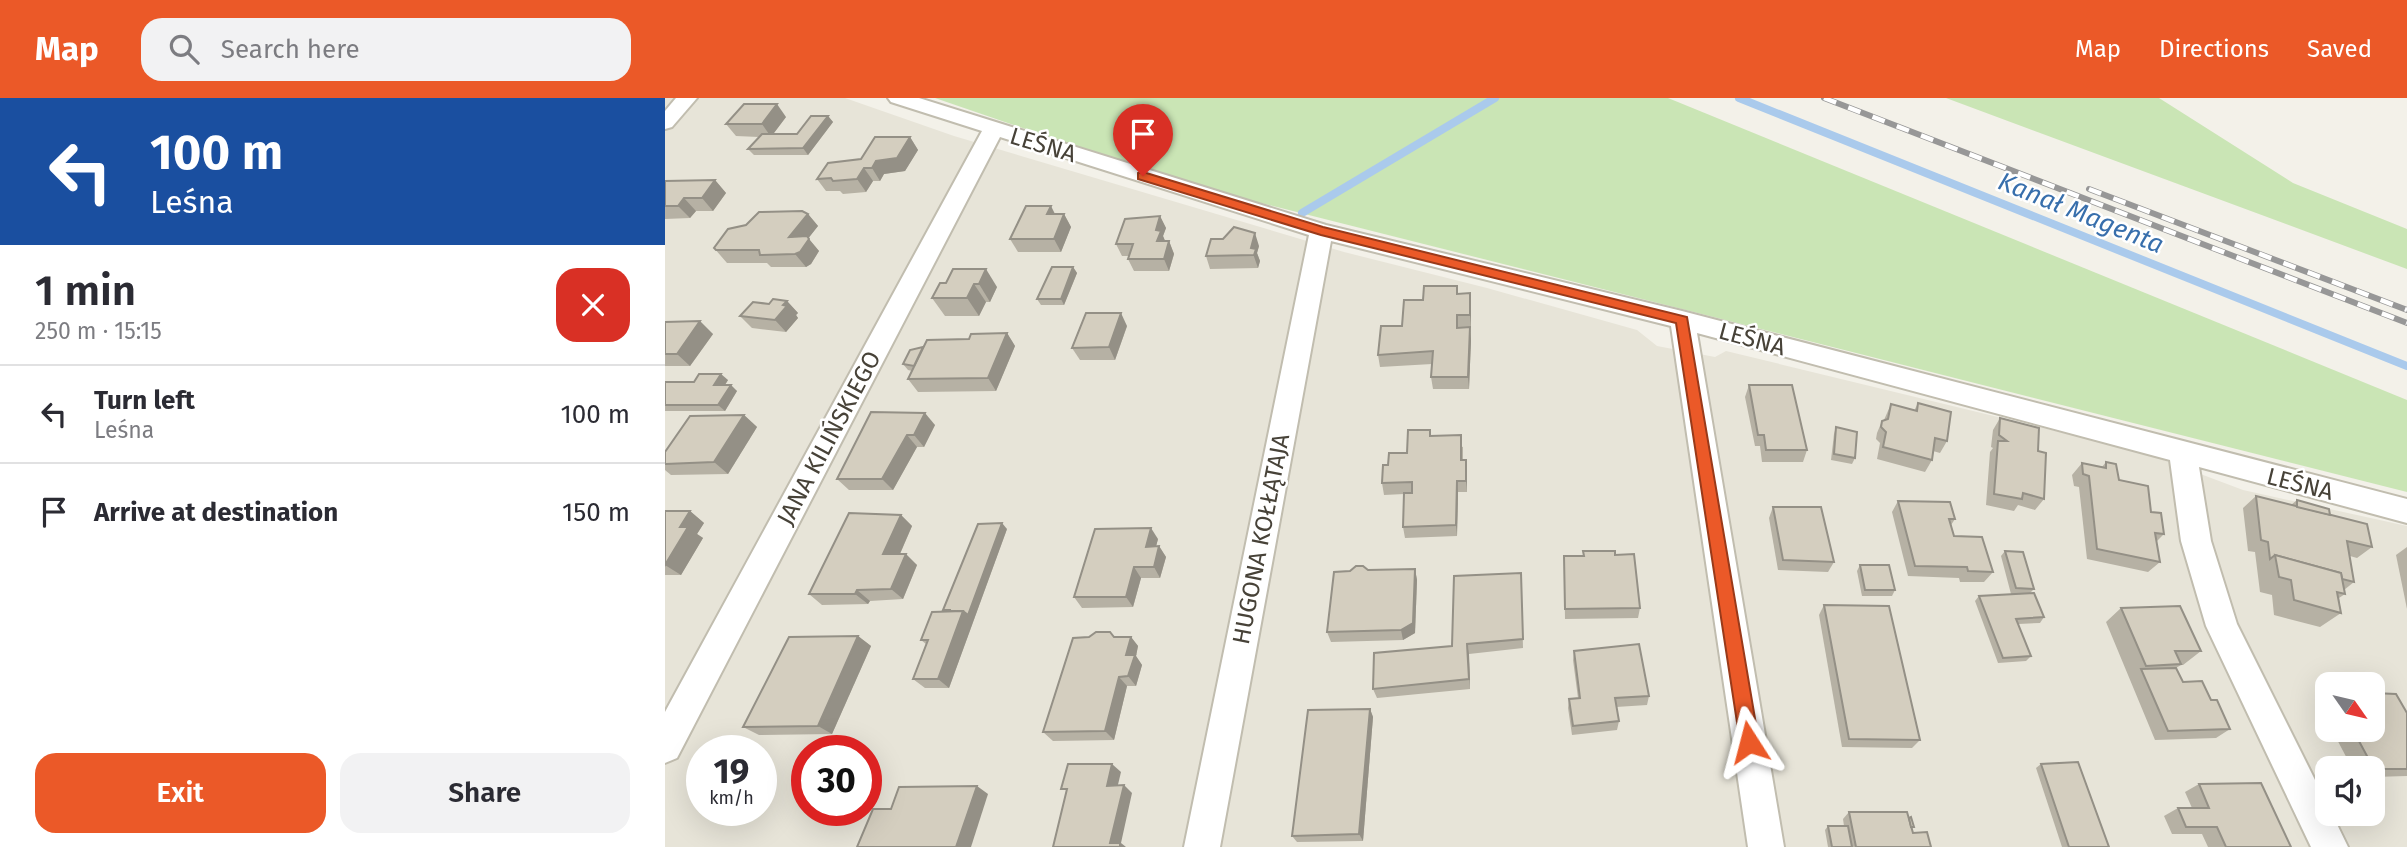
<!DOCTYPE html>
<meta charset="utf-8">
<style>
:root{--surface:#fff;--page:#f2f2f3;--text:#2b2b33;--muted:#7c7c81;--line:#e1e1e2;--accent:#eb5928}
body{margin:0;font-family:"Fira Sans",sans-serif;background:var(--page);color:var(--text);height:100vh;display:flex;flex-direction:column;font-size:26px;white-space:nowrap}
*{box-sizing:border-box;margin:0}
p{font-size:23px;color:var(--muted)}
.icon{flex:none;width:38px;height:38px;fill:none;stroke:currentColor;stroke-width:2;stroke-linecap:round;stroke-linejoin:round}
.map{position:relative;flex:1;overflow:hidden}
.side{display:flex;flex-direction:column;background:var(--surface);width:665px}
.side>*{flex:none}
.banner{background:#1a4fa0;color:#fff;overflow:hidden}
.needle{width:46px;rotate:124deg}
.tools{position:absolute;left:1650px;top:574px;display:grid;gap:14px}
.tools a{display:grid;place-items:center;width:70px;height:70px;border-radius:14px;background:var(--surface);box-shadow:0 7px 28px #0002;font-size:35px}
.speed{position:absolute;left:21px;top:637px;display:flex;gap:14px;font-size:35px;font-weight:700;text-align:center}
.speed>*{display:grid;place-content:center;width:91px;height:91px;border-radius:50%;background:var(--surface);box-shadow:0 7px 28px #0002;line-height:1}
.speed small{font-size:18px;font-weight:400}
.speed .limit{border:10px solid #d22;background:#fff;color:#111}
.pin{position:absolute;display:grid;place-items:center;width:60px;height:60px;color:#fff;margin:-72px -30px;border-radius:50% 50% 50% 0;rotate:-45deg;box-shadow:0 0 7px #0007}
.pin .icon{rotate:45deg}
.me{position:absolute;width:77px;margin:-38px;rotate:351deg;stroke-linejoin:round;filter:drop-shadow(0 0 5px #0008)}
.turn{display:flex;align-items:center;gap:24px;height:147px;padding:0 35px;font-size:32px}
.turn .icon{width:91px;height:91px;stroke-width:2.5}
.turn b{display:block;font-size:49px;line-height:60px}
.round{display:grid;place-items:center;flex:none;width:74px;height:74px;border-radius:21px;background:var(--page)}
.headline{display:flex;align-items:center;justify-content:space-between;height:119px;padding:0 35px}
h1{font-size:42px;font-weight:600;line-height:52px}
.action{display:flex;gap:14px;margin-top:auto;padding:14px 35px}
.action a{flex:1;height:80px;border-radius:21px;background:var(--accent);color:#fff;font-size:28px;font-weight:600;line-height:80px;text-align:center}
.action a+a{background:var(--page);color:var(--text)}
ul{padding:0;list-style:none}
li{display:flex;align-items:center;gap:21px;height:98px;padding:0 35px;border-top:2px solid var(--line)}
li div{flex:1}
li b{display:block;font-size:26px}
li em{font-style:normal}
header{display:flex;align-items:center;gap:42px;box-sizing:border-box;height:98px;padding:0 35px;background:var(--accent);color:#fff}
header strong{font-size:33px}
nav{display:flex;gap:38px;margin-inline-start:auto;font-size:24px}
.search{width:490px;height:63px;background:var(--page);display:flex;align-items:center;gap:18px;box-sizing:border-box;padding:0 24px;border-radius:21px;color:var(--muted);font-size:26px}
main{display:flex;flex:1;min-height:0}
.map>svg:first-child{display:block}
.residential{fill:#e7e4d8;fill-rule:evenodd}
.green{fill:#cae5b5}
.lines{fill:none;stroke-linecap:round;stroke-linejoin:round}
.stream{stroke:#aacaec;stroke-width:8}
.minor-casing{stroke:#c1bdaf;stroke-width:4}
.minor{fill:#fff;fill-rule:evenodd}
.rail-casing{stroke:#979797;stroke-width:6}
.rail{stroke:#fff;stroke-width:4.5;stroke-dasharray:13;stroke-linecap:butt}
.wall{fill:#b6b1a4}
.shaded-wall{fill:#949086}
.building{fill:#d4cebf;stroke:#949086;stroke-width:2}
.route{fill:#eb5928;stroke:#993a1a;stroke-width:2}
.labels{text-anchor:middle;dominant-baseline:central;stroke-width:5;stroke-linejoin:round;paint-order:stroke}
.street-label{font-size:24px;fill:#474238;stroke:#fff}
.water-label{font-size:26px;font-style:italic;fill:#386fac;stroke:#fff}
</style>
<header>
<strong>Map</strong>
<div class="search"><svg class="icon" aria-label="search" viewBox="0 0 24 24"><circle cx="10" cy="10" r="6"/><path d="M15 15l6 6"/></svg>Search here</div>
<nav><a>Map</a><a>Directions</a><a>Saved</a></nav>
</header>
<main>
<section class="side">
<div class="banner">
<div class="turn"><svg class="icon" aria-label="left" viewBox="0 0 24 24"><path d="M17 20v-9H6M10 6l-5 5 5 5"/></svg><div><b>100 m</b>Leśna</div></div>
</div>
<div class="headline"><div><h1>1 min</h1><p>250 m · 15:15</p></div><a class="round" style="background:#d93025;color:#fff"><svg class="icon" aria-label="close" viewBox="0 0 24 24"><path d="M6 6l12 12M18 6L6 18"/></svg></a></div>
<ul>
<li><svg class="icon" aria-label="left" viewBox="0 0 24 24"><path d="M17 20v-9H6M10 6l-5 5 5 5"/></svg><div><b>Turn left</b><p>Leśna</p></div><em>100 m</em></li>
<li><svg class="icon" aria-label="arrive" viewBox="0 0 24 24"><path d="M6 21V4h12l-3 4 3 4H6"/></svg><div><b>Arrive at destination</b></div><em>150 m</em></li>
</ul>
<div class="action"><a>Exit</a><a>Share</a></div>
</section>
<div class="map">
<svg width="1742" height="749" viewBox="0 0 1742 749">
<rect width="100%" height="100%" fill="#f3f1e9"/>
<path class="residential" d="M0,0H180L289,38L679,154L822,190L972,232L992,248L1050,259L1061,253L1477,354L1578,392L1742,428V749H0ZM1662,586H1708V632H1662ZM37,653H96V712H37ZM142,653H201V712H142ZM1662,670H1708V716H1662Z"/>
<g class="green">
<path d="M270,0H1003L1742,302V394L517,85Z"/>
<path d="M1281,0H1494L1628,85L1742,131V171Z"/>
</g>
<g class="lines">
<g class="stream">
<path d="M1074,0L1742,268"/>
<path d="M637,115L830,0"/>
</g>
<g class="minor-casing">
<g id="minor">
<path d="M11,0H32L7,29L0,31V13Z"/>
<path d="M223,0H254L661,127L1017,213L1742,401V425L1534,369L1546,443L1572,526L1662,706V716H1667L1683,749H1646L1541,528L1516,443L1505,362L1032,235L1119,749H1083L1006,228L666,143L555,749H519L644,137L335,39L12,660L0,665V614L317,33L226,4Z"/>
</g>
</g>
<use href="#minor" class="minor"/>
<g class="rail-casing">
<g id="rail">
<path d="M1159,0L1742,225"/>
<path d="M1424,91L1742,212"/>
</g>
</g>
<use href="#rail" class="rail"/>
</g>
<g class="wall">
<path d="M163,18L168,24L143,57H89L83,51L94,39L71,38L61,26L121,19L108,36H132Z"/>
<path d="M245,39L253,52L240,73L219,76L215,83H208L201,94L178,96L175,93H161L152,81Z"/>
<path d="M50,82L61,95L48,113H31L25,120L0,121V83Z"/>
<path d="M143,116L153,128L143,140L154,153L146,166L141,169H106L102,165H62L49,150L81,127Z"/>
<path d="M390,116H399L406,129L396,154H353L345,141Z"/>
<path d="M495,118L501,130L498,138L500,143H504L509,156L504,173H469L463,161L464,158H457L451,146Z"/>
<path d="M594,148L592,155L595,163L593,170L545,171L541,158Z"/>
<path d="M408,169L412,175L399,207H376L372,201Z"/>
<path d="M288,171L332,189L325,204H321L314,218H280L267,200L281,185Z"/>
<path d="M792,188L793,196L805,195L806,208V230H805L806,242L804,291H768L766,279L767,266L715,269L713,257L758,202Z"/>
<path d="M122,203L133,215L131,217L133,220L121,234L87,230L75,218L104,206Z"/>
<path d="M0,224L48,236L25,268H0Z"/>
<path d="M462,228L450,262H415L407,250Z"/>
<path d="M342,235L350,248L331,293L253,294L243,281L247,273L243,272L238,266L304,241Z"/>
<path d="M63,282L60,287L72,293L60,313H0V284Z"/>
<path d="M1084,287L1142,352L1138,364H1097L1095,348H1090L1080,299Z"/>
<path d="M1253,305L1282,343L1275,355L1268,353L1267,362L1260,374L1212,361L1215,345L1211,341L1212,335L1217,323L1219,322L1226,306L1249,313Z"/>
<path d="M206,314L270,327L259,349H252L228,392H184L172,381Z"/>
<path d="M79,317L92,329L63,376L6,377L0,372V366Z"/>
<path d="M1335,320L1379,401L1370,412L1353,407L1349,413L1321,407L1325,354L1328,350L1326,349L1328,332Z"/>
<path d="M1171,329L1190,360L1187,366L1166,362L1169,336Z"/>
<path d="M765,332L766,338L798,349V362H801L802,394H793L792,438L740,440L738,429L739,396L719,397L717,385L723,367L742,355Z"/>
<path d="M1441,364L1454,382L1486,414L1499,436L1491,444L1495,464L1483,474L1422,461L1414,389L1409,388L1407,377L1417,365L1437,369Z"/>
<path d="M1591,398L1626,407L1632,402L1665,417L1707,449L1692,460L1685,458L1689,484L1679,492L1680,496L1674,500L1676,515L1655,529L1609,517L1607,497L1595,494L1590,454L1583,453L1578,410Z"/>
<path d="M1233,403L1290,421L1286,427L1289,438L1328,474L1319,484H1295L1294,480L1243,478L1227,414Z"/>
<path d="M1108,409L1169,464L1163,474L1113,472L1104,420Z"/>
<path d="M0,413H25L39,425L32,436L38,440L16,477H0Z"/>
<path d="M236,417L247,428L235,456L252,467L238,501L205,503L203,506L157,507L144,496Z"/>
<path d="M342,431L284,590H260L248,581L261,546L256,542L279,513L278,512Z"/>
<path d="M493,441L491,448H494L501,459L495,480H476L468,509L417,510L409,499Z"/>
<path d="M1742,449V511L1731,457Z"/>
<path d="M918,453L950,457L975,510L973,520L900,521L899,458H918Z"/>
<path d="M1340,453L1369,491L1365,495L1379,519L1375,525L1353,526L1366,558L1361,563L1333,565L1310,503L1314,498L1346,496L1336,458Z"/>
<path d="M1195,467L1230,492L1227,498H1197L1192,473Z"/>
<path d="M750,471L752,482L750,535L738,542L666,544L662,534L703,472Z"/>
<path d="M856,475L858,550L804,556L805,591L712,600L708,591L787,548Z"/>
<path d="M1159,507L1255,642L1247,650L1177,649L1154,517Z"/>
<path d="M1456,510L1536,553L1518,567H1516L1511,570L1518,584L1546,602L1565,631L1551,640L1490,642L1441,524Z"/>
<path d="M193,538L206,548L167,636L94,637L78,629Z"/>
<path d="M449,539H466L473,548L471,558L477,567L471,588H462L449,642L388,643L378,634Z"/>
<path d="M909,553L984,598L982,607L951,609L954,623L952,632L907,637L903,610L904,601L913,600L908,562Z"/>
<path d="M1662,597V624L1652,603Z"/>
<path d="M705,611L708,619L698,743L632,744L627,738Z"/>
<path d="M1742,615V678L1708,679V670H1687L1667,632H1708Z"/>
<path d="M1376,666L1444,749H1397L1371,670Z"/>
<path d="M1534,686L1626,749H1543L1537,736H1507L1499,718L1513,710H1527L1520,694Z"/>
<path d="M1184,714L1244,720L1249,729L1247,731L1248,735L1266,749H1163L1160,732L1163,728H1179L1178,721Z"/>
</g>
<g class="shaded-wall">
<path d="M112,6L121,19L106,39L97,26Z"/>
<path d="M163,18L168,24L143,57L138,50Z"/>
<path d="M245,39L253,52L240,73L219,76L215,83L207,70L211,63Z"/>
<path d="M199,70L208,83L201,94L192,81Z"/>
<path d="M50,82L61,95L48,113L37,100Z"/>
<path d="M19,100L31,113L25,120L13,108Z"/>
<path d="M386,108L392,120L382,116Z"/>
<path d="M143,116L153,128L135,151L124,139Z"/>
<path d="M399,116L406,129L396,154L389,141Z"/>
<path d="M495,118L501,130L498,138L501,145L492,143L491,132Z"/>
<path d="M590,135L594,148L592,155L595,163L593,170L586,150Z"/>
<path d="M144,141L154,153L146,166L141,169L130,156Z"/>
<path d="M504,143L509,156L504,173L499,161Z"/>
<path d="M408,169L412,175L399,207L396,201Z"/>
<path d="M321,171L332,189L325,204L314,186Z"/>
<path d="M309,186L321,204L314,218L302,200Z"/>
<path d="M805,195L806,208V230L805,217Z"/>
<path d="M122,203L133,215L131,217L133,220L121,234L110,222L118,207Z"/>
<path d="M456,215L462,228L450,262L444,249Z"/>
<path d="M35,223L48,236L25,268L12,256Z"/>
<path d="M805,229L806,242L804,291L803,279Z"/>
<path d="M342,235L350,248L331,293L323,280Z"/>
<path d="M56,276L63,282L56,293L49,287Z"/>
<path d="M66,287L72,293L60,313L53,307Z"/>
<path d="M260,315L270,327L259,349L249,337Z"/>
<path d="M79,317L92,329L63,376L49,364Z"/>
<path d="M242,337L252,349L228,392L217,381Z"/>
<path d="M801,362L802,374V394L801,383Z"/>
<path d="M792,383L793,394L792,438L791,427Z"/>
<path d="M25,413L39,425L32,436L38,440L16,477L0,467L15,429Z"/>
<path d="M236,417L247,428L230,467L218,456Z"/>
<path d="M337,425L342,431L284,590L273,581L298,513Z"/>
<path d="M486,430L493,441L488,460L481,449Z"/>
<path d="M494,448L501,459L495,480L489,469Z"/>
<path d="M241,456L252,467L238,501L226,491Z"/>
<path d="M469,469L476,480L468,509L461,499Z"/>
<path d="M750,471L752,482L750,535L738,542L736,532Z"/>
<path d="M192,492L205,503L203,506L190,496Z"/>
<path d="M193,538L206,548L167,636L153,628Z"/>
<path d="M466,539L473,548L471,558L477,567L471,588L463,578L461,557Z"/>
<path d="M802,546L804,556L805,591L804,581Z"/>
<path d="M454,579L462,588L449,642L440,633Z"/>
<path d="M705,611L708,619L698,743L694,736Z"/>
<path d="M447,666L456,674L451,695L442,688Z"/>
<path d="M459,687L467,695L456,745L461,749H450L445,745Z"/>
<path d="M312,688L323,696L306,749H291Z"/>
</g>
<g class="building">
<path d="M79,6H112L97,26H61Z"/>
<path d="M146,18H163L138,50L83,51L97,36H132Z"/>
<path d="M210,39H245L232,60L211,63L207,70H199L192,81L168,83L166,80L152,81L163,65L196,61Z"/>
<path d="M50,82L37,100H19L13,108H0V83Z"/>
<path d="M361,108H386L382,116H399L389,141H345Z"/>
<path d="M137,113L143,116L124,139L142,138L144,141L135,154L130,156L95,157L94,152H51L49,150L63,131L81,127L94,114Z"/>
<path d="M495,118L491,132L496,133L492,143H504L499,161H463L468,146H451L460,121Z"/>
<path d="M569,129L590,135L586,150L591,151L589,157L541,158L546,141H558Z"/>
<path d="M387,169H408L396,201H372Z"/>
<path d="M288,171H321L314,186H309L302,200H267L275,185H281Z"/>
<path d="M759,188H792V196L805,195V217H792V230L805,229L803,279H766L768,253L713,257L716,228H737L739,202H758Z"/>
<path d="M108,201L122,203L118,207L122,208L110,222L75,218L88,204L104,206Z"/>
<path d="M421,215H456L444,249L407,250Z"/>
<path d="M35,223L12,256H0V224Z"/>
<path d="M342,235L323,280L243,281L262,242L304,241L306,236Z"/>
<path d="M258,249L249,268L238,266L245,252Z"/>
<path d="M34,276H56L49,287H66L53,307H0V284H29Z"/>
<path d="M1084,287H1127L1142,352H1101L1099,337H1093Z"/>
<path d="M1253,305L1286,314L1282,343L1270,340L1267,362L1218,349L1221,334L1216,329L1217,323L1223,321L1226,306L1252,313Z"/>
<path d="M206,314L260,315L249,337H242L217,381H172Z"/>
<path d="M79,317L49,364L0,366V354L25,318Z"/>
<path d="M1335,320L1374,330L1373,353L1381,355L1379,401L1358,395L1357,401L1329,396L1333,343H1342L1334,337Z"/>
<path d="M1171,329L1192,334L1190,360L1169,356Z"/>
<path d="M743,332H765V338L796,337V362H801V383H792L791,427L738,429L739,395H747V384L717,385L718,367H723L724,355H742Z"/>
<path d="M1441,364L1451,366L1454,382L1483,388L1486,414L1496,415L1499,436L1490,435L1495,464L1432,451L1424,378L1418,376L1417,365L1441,370Z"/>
<path d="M1591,398L1702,426L1707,449L1682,443L1689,484L1677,481L1676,475L1610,457L1605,461L1603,444L1596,442Z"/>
<path d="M1632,402L1664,411L1665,417L1632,409Z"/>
<path d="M1233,403L1285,404L1290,421H1284L1289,438L1317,439L1328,474L1303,473L1302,469L1250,468Z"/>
<path d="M1108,409H1156L1169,464L1118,462Z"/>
<path d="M0,413H25L15,429H23L0,467Z"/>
<path d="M184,415L236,417L218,456H241L226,491L192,492L190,496H144Z"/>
<path d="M337,425L303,517L298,513H285V512H278L313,426Z"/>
<path d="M486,430L481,449L494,448L489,469H469L461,499H409L430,431Z"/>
<path d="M918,453H950V457L969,456L975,510L900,511L899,458H919Z"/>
<path d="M1340,453L1358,454L1369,491L1351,490Z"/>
<path d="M1610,457L1676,475L1680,496L1672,494L1676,515L1629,502L1626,482L1614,479Z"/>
<path d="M1195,467H1224L1230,492H1200Z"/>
<path d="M691,468H698L703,472L750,471L748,525L736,532L662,534L669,474L685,473Z"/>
<path d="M856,475L858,541L802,546L804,581L708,591L709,555L787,548L789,478Z"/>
<path d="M1369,495L1379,519L1351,521L1366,558L1338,560L1314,498Z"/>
<path d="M1159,507L1224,508L1255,642L1184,641Z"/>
<path d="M1515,508L1536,553H1510L1516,566L1481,568L1456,510Z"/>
<path d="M298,513L273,581H248L263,542H256L267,514Z"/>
<path d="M431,534H445L449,539H466L461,557H470L463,578L454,579L440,633L378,634L408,540L424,539Z"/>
<path d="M193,538L153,628L78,629L124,539Z"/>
<path d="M974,546L984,598L950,600L954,623L908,628L904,601L915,600L909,553Z"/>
<path d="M1511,570L1518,584L1537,583L1546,602H1552L1565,631L1503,633L1476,571Z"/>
<path d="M1708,595L1731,596L1742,615V671H1709L1688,632H1708Z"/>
<path d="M705,611L694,736L627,738L643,612Z"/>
<path d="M1413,664L1444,749H1404L1376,666Z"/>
<path d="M403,666H447L442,688L459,687L445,745H455V749H388L402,691H396Z"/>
<path d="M1596,685L1626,749H1561L1552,729H1521L1513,710H1544L1534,686Z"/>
<path d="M312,688L291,749H192L208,711H226L234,689Z"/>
<path d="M1184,714H1242L1248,735L1262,734L1266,749H1191Z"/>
<path d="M1246,719L1249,729H1246L1244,720Z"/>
<path d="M1163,728H1183L1187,749H1167Z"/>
</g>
<path class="route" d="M478,74L658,129L1022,219L1094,644L1091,650L1084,653L1077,650L1075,644L1011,225L656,137L473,81V75Z"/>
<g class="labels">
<g class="street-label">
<text transform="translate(378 47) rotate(17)">LEŚNA</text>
<text transform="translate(1087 241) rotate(15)">LEŚNA</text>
<text transform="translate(164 340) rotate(-62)">JANA KILIŃSKIEGO</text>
<text transform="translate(1635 386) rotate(14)">LEŚNA</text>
<text transform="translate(596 441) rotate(-79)">HUGONA KOŁŁĄTAJA</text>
</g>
<g class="water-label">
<text transform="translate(1416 115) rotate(22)">Kanał Magenta</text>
</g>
</g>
</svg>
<div class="tools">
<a><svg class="needle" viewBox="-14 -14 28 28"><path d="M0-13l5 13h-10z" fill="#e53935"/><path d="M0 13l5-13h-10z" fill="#7c7c81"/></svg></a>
<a><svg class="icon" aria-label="sound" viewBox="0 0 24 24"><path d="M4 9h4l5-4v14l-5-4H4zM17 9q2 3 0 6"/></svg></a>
</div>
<div class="speed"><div>19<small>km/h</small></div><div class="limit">30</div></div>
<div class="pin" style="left:478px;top:78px;background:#d93025"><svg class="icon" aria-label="arrive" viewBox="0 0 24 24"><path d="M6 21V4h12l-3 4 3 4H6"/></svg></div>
<svg class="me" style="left:1084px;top:644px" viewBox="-20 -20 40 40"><path d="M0-17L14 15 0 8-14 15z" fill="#eb5928" stroke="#fff" stroke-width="4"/></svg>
</div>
</main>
